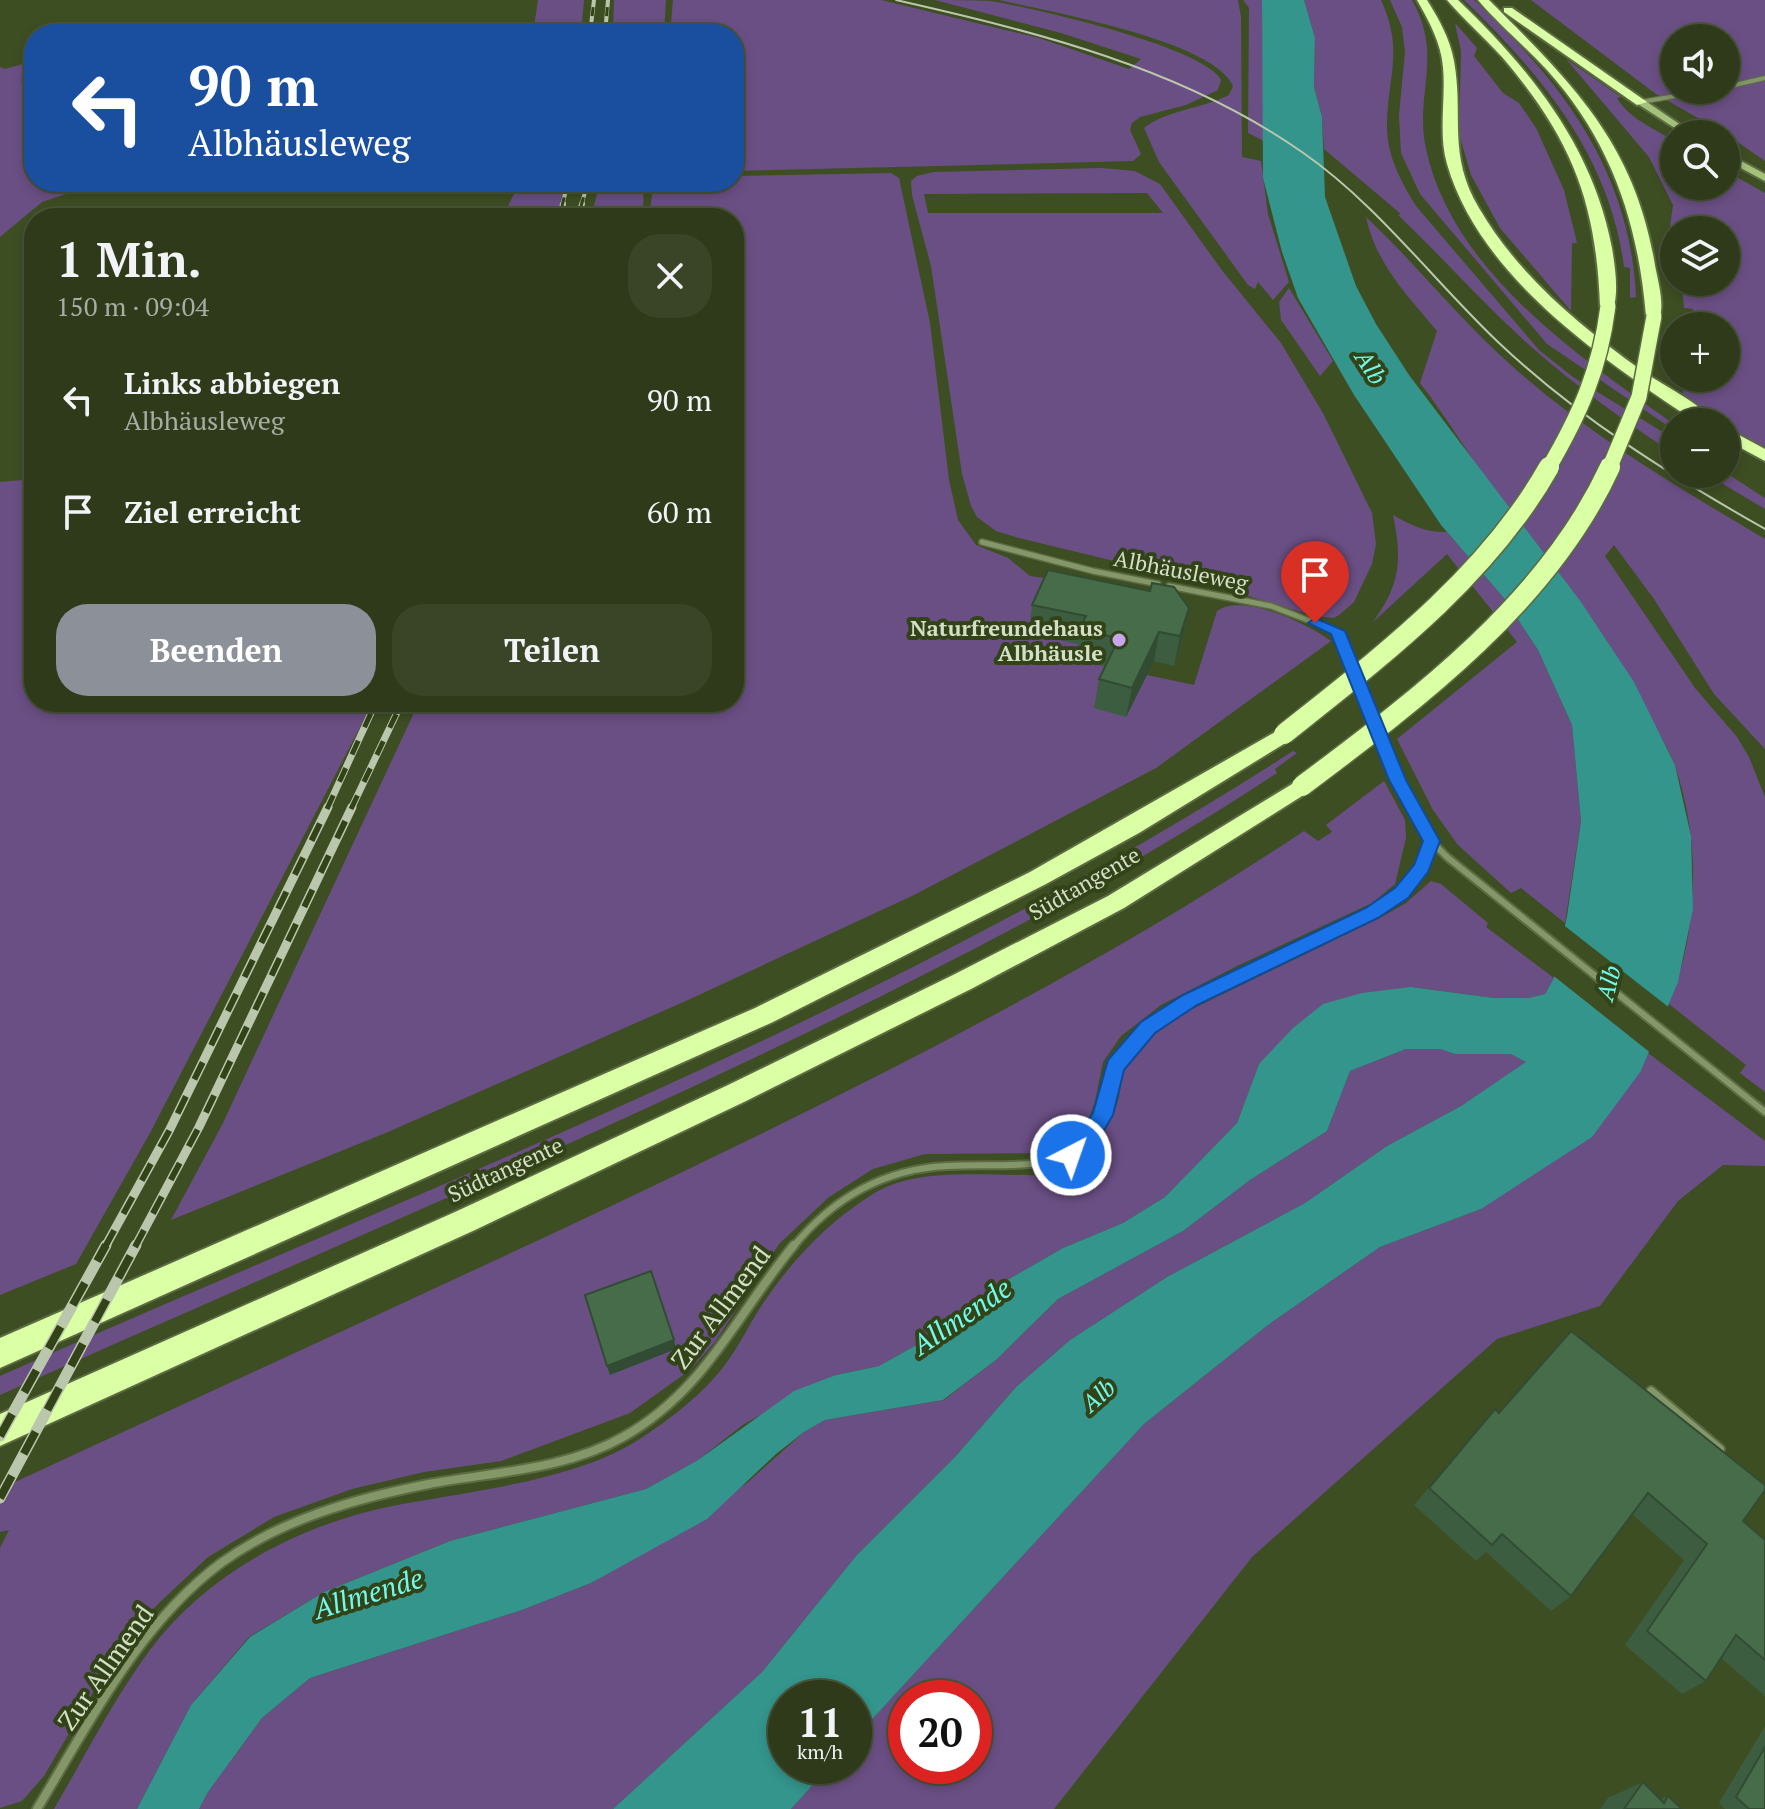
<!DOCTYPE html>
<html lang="de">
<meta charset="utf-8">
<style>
:root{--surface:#2e3a1a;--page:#3a4527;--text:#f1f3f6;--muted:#a7ada2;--line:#495439;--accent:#8c9099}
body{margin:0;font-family:"PT Serif",serif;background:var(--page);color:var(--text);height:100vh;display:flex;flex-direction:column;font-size:30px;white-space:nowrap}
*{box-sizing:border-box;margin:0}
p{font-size:26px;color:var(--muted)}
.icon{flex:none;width:44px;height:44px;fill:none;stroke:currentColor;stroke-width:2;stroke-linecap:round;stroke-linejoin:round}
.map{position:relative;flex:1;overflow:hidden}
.sheet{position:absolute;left:24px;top:208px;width:720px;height:504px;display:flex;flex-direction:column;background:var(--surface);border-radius:32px;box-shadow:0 4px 12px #0003,0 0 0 2px var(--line)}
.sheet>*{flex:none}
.top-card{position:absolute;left:24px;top:24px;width:720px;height:168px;border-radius:32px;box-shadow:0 4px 12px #0003,0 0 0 2px var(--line);background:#1a4fa0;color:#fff;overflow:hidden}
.tools{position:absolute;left:1660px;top:24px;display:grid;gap:16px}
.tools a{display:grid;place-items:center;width:80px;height:80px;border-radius:50%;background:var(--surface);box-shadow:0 4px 12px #0003,0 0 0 2px var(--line);font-size:40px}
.speed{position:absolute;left:768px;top:1680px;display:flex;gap:16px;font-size:40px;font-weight:700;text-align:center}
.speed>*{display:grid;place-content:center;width:104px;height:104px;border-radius:50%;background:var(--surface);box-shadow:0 4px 12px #0003,0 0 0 2px var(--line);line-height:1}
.speed small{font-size:20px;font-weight:400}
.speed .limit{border:12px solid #d22;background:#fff;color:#111}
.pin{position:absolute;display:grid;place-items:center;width:68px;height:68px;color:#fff;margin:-82px -34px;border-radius:50% 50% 50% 0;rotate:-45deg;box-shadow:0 0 8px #0007}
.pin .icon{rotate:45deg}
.me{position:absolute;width:88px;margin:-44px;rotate:41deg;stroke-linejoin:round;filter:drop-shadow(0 0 6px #0008)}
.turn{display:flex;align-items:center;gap:28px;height:168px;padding:0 32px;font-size:36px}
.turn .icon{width:104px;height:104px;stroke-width:2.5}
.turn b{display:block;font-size:56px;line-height:68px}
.round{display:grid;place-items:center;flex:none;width:84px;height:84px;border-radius:32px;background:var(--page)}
.summary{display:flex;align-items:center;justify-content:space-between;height:136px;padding:0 32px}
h1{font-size:48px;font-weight:700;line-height:60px}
.button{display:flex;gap:16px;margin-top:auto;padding:16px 32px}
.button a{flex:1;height:92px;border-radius:32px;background:var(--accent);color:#fff;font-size:32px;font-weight:700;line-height:92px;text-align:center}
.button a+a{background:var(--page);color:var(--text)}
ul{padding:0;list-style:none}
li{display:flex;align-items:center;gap:24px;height:112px;padding:0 32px}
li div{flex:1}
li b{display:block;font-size:30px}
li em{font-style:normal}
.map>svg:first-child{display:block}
.green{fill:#6a4f84;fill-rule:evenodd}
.water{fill:#33958c}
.pier{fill:#3e4e23}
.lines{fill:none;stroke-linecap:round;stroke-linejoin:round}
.lane-far2-casing{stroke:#5c6b44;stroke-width:8}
.lane-far1-casing{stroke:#5c6b44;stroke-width:10}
.lane-casing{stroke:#5c6b44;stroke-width:12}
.street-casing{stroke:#5c6b44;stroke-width:6}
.secondary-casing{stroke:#5c6b44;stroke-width:4}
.highway-casing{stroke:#5c6b44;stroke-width:4}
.lane-far2{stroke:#849769;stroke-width:5}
.lane-far1{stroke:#849769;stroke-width:6}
.lane{stroke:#849769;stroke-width:8}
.street{stroke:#849769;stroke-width:4}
.secondary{fill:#a5c27a;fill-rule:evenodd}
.highway{fill:#daffa5;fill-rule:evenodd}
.tram{stroke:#bbc7ac;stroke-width:2}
.rail-far4-casing{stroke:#bbc7ac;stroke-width:4}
.rail-far3-casing{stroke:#bbc7ac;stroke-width:6}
.rail-far2-casing{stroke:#bbc7ac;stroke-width:7}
.rail-far1-casing{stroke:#bbc7ac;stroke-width:9}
.rail-casing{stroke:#bbc7ac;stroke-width:11}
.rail-far4{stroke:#334318;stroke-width:3;stroke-dasharray:9;stroke-linecap:butt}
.rail-far3{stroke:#334318;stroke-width:4;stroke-dasharray:12;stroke-linecap:butt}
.rail-far2{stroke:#334318;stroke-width:5;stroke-dasharray:15;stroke-linecap:butt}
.rail-far1{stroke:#334318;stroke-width:6;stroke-dasharray:19;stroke-linecap:butt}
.rail{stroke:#334318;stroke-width:8;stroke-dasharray:25;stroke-linecap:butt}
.highway-bridge-far1-casing{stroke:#5c6b44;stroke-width:18;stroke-linecap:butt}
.highway-bridge-casing{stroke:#5c6b44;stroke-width:23;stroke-linecap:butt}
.highway-bridge-far1{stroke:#daffa5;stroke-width:15}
.highway-bridge{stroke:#daffa5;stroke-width:20}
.wall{fill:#3d5d40}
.shaded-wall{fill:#324c34}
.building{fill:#476c4a;stroke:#324c34;stroke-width:2}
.route{fill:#1a73e8;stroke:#114b97;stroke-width:2}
.poi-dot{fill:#c9a5ee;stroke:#334318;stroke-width:3}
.labels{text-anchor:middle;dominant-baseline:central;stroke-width:8;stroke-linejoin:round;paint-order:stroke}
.street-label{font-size:22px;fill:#d4dfc7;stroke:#334318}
.poi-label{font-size:22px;font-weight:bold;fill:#d4dfc7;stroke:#334318;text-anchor:end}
.water-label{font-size:24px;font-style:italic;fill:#71f9eb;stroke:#334318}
.near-street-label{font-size:26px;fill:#d4dfc7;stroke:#334318}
.near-water-label{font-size:28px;font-style:italic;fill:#71f9eb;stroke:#334318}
</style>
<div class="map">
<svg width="1765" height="1809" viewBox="0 0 1765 1809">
<rect width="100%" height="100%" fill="#3e4e23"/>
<g class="green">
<path d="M538,0H584L581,34H533Z"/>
<path d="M614,0H666L664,34H613Z"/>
<path d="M673,0H881L1039,38L1129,69L1141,59L1061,33L935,0C953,0 973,0 991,1C1033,8 1204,47 1221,80L1218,90L1186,105L1140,117L1132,123L1130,130L1141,154L1133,161L734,171V34H670Z"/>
<path d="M999,0H1238L1241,17L1242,157L1261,161L1268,214L1289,282L1273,300L1258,282L1255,289L1248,285L1159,162L1144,128C1164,111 1204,108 1229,95L1233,86C1215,41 1048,11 999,0Z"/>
<path d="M1243,0H1262L1264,141L1248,133L1249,8Z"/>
<path d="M1304,0H1381C1404,51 1388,73 1387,124C1386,154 1401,182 1416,206L1539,350L1573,377L1674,439V454C1623,420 1574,385 1528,344C1483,303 1442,257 1398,215L1401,214L1324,149L1322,117L1314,87L1315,38Z"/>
<path d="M1390,0H1412C1444,57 1414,93 1426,149C1452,271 1579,357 1674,424V430L1547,344L1420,194L1401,153L1399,115L1405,52L1402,27Z"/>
<path d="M1464,0H1474C1563,83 1630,171 1636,297L1630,298V268L1624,267C1610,157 1542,75 1464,0Z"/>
<path d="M1531,0H1765V161L1726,134L1656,94ZM1674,38H1726V90H1674Z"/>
<path d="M1455,23L1477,48L1474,56L1503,93L1519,103L1536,128L1564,190L1577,243H1572L1571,311L1500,228L1471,175L1459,134L1461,51Z"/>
<path d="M1566,59L1621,97L1617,98C1628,118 1655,129 1674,141V186H1726V171L1765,193V450L1682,397L1686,378H1726V326H1692L1693,309L1684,308L1682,282H1726V230H1674V238L1670,226L1673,205L1649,157Z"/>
<path d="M34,61V88L26,91L20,76L25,93L34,103V182L264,183L84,188L42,202L0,237V67L5,69Z"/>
<path d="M1102,168L1135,171L1160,184L1221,269L1281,343L1324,415L1372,513L1376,544L1372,564L1354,602L1339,615L1334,618L1314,616L1209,584L1019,538L996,531L977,517L971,506L962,474L931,266L912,195L911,181L917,176L934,172ZM1147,193L1163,213H928L924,194Z"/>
<path d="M891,173L899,178L930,323L949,480L958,520L976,545L1008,558L1030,576L1060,580L1082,645L1076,660L1194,685L1217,611C1241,592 1309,624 1331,641L1156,768L914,895L688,1000L388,1132L171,1220L222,1125L419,702H734V218H649L653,187L658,182H734V176Z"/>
<path d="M600,182H635C648,192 643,204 641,218H591Z"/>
<path d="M565,185L557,218H502L514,194L538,186Z"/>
<path d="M1366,217C1417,265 1460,320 1512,366C1588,434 1677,487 1765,539V749L1714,694L1654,599L1614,545L1605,556L1695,688L1737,737L1749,757L1765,797V1092L1740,1073L1746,1065L1669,1004C1699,930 1701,841 1675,766C1670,751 1660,736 1653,722C1613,640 1556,569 1500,497C1471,460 1449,420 1420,383L1437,331C1407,295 1376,264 1366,217Z"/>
<path d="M1289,288L1333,361L1320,376L1281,320L1279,302Z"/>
<path d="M1706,474L1726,473L1765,498V509Z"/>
<path d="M34,479V702H373L150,1133L76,1264L0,1295V482Z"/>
<path d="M1393,515C1411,525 1426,533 1447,532L1503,597L1538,650L1572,725L1581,820L1565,923L1521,888L1511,893L1458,845L1433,810L1397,739L1517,642L1447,554L1373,622C1401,584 1402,559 1393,515Z"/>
<path d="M1293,751L1297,753L1275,769L1277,773C1126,873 965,956 802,1035C538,1162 267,1275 0,1395V1376C437,1183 890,1011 1293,751Z"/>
<path d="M1384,781L1405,820L1406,838L1395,884L1372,903L1237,966L1161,1005L1121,1036L1103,1062L1095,1101L1087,1124L1077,1137L1041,1153L925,1154L873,1169L829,1197L779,1244L715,1342L690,1370L630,1413L501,1461L424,1472L352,1489L274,1517L208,1557L158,1604L119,1648L44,1776L22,1801L0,1808V1548L9,1530L0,1532V1489C202,1395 405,1303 607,1208C845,1095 1084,977 1304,831L1318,841L1332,832L1326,825Z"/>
<path d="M1431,881L1441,884L1488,923L1486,927L1554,978L1545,994L1528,998H1494L1411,987L1259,1064L1237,1123L1165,1197L1123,1223L1063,1248L995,1287L936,1334L879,1366L836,1375L744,1424L698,1460L646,1489L450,1541L324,1592L249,1637L191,1705L137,1809H54C85,1756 113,1700 150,1650C212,1567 313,1518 414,1502C482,1490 577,1478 635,1442C662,1425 694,1401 715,1377C736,1354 747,1327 764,1302C794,1258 828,1222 873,1194C913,1169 973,1175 1018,1175C1034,1175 1055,1177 1069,1169C1094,1154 1112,1124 1119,1097C1121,1087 1121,1078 1125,1068C1137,1044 1162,1027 1184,1013L1380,918L1406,903Z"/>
<path d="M1406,1049H1440L1455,1054H1512L1527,1062L1461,1106L1387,1146L1305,1203L1167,1277L1070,1340L1016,1387L955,1457L856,1556L762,1672L613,1809H199L208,1792L262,1718L310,1678L522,1610L591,1583L747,1483L804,1432L825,1420L944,1400L996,1360L1058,1299L1183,1231L1250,1180L1327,1131L1350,1071Z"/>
<path d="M1648,1053L1765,1141V1166L1723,1165L1678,1201L1600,1306L1497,1339L1252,1557L1054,1809H791L830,1766H854V1739L1144,1424L1268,1325L1380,1247L1481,1209L1641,1071ZM906,1698H974V1766H906Z"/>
</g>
<path class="water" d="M1262,0H1304L1315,38L1314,87L1322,117L1325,197L1356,286L1376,324L1409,375L1581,602L1634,682L1675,765L1691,836L1693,909L1678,982L1641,1071L1592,1137L1481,1209L1380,1247L1268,1325L1144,1424L854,1739V1698H786V1766H830L791,1809H613L762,1672L856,1556L955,1457L1016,1387L1070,1340L1167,1277L1305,1203L1387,1146L1461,1106L1526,1062L1511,1054H1455L1440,1049H1406L1350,1071L1327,1131L1250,1180L1183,1231L1058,1299L996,1360L943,1400L825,1420L804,1432L776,1454L707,1519L591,1583L522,1610L310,1678L262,1718L208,1792L199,1809H137L191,1705L250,1637L324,1592L450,1541L646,1489L698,1460L794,1391L836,1375L879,1366L936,1334L995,1287L1063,1248L1123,1223L1165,1197L1237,1123L1259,1064L1293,1028L1323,1004L1362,993L1411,987L1494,998H1528L1545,994L1554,978L1567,916L1581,821L1572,725L1538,650L1503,597L1441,525L1354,395L1298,298L1282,252L1263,178Z"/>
<path class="pier" d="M1561,923L1671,1009L1652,1054L1550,973Z"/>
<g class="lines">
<g class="lane-far2-casing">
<g id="lane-far2">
<path d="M982,542L1093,571L1158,584"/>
<path d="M1169,586L1271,606L1337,631L1398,780L1414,809"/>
</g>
</g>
<g class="lane-far1-casing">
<g id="lane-far1">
<path d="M1413,807L1431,841L1447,857L1765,1112"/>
<path d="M793,1247C833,1198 884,1169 947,1166C978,1164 1009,1167 1040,1163C1114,1150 1092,1085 1134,1040C1193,979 1283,964 1355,924C1372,914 1391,904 1405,889C1418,876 1425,858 1431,841"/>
</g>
</g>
<g class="lane-casing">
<g id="lane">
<path d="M1651,1391L1720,1449"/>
<path d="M37,1809C89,1723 139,1624 221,1563C282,1519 357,1498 429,1484C493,1472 565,1470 623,1437C705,1391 737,1314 794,1245"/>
</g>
</g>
<g class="street-casing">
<g id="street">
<path d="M1726,87L1765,78"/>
<path d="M1641,102L1710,90"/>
</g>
</g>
<g class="secondary-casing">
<g id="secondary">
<path d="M1641,100H1644L1694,134H1684L1638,104Z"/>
<path d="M1726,153L1765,174V181L1726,160Z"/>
</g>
</g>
<g class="highway-casing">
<g id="highway">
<path d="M1417,0H1427C1439,19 1450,39 1454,61C1464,116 1447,154 1479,208C1518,275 1579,325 1641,370C1664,386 1697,401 1715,422H1696C1603,359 1480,278 1447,164C1438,133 1446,99 1443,67C1441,43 1429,21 1417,0Z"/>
<path d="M1447,0H1458C1531,70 1593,147 1612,248C1615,266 1619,293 1613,309L1608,311L1600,306C1596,200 1571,138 1502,57C1484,37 1464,20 1447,0Z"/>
<path d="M1478,0H1489C1572,83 1635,143 1655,265C1658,281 1665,305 1659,319H1649L1646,316C1638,222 1611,141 1547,70C1525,46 1499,25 1478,0Z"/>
<path d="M1504,8H1512L1647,102L1637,105L1504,12Z"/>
<path d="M1726,428L1765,449V461L1726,440Z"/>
<path d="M1284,727L1292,729L1295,734L1292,739L1139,833L1046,884L773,1022L0,1368V1338L755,1008L1030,872Z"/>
<path d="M1302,778L1310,781L1313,786L1310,791L1124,908L971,989L744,1102L475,1230L0,1446V1414L455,1212L726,1086L953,975L1108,896Z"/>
</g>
</g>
<use href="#lane-far2" class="lane-far2"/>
<use href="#lane-far1" class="lane-far1"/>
<use href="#lane" class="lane"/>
<use href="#street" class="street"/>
<use href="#secondary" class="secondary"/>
<use href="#highway" class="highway"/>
<path class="tram" d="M896,0C1037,32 1182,68 1302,152C1377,204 1432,279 1498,342C1577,417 1670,475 1765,529"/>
<g class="rail-far4-casing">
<g id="rail-far4">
<path d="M590,34L594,0"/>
<path d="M605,34L608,0"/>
<path d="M562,206L568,182"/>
<path d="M581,206L588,182"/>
</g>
</g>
<g class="rail-far3-casing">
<g id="rail-far3">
<path d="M559,218L563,204"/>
<path d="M578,218L582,204"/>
</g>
</g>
<g class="rail-far2-casing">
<g id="rail-far2">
<path d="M327,809L376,702"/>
<path d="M351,809L402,702"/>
</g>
</g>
<g class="rail-far1-casing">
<g id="rail-far1">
<path d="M105,1247L169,1131L328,807"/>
<path d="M135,1247L199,1127L352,807"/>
</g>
</g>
<g class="rail-casing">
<g id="rail">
<path d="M0,1436L106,1245"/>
<path d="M0,1498L136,1245"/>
</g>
</g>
<use href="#rail-far4" class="rail-far4"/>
<use href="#rail-far3" class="rail-far3"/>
<use href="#rail-far2" class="rail-far2"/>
<use href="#rail-far1" class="rail-far1"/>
<use href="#rail" class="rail"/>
<g class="highway-bridge-far1-casing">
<g id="highway-bridge-far1">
<path d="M1548,469C1580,414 1600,370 1608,306"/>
<path d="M1609,469L1639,397L1654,316"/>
</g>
</g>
<g class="highway-bridge-casing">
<g id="highway-bridge">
<path d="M1284,734C1381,657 1487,577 1549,467"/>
<path d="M1302,786C1418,699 1548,602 1610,467"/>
</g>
</g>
<use href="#highway-bridge-far1" class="highway-bridge-far1"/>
<use href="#highway-bridge" class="highway-bridge"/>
</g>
<g class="wall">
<path d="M1032,605L1189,608L1183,637L1174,666L1154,661L1126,717L1094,708L1099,679L1105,666L1076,660L1078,644L1029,634Z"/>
<path d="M1495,1409L1499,1413L1743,1521L1765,1540V1696L1721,1658L1706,1681L1682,1694L1625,1645L1684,1560L1632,1514L1571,1596L1551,1611L1486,1552L1476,1561L1414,1505Z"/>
<path d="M1765,1726V1809H1725L1719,1803Z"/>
<path d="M1643,1782L1660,1799L1668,1796L1682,1809H1600L1608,1798Z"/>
</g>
<g class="shaded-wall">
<path d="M1189,608L1183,637L1174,666L1180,636Z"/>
<path d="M1159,632L1154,661L1126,717L1132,688Z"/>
<path d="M674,1340L676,1349L610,1375L607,1366Z"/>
</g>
<g class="building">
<path d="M1048,570L1150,591L1152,583L1174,587L1189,608L1180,636L1159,632L1132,688L1099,679L1119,638L1079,630L1086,616L1032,605Z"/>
<path d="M651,1271L674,1340L607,1366L585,1295Z"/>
<path d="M1571,1331L1765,1485V1490L1743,1521L1765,1540V1660L1736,1635L1706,1681L1647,1631L1707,1544L1648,1493L1571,1596L1502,1534L1492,1545L1429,1488L1495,1409L1499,1413Z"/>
<path d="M1765,1747V1809H1749L1736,1797Z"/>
<path d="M1643,1782L1664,1803L1668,1796L1682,1809H1624Z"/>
</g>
<path class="route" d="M1315,618L1345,631L1406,780L1440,841L1428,872L1408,898L1378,918L1197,1005L1155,1033L1124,1070L1113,1115L1094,1147L1078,1161L1071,1164L1063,1161L1060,1155L1079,1134L1093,1113L1108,1060L1141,1022L1183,995L1366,908L1395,888L1414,865L1423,841L1389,780L1331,634L1308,623Z"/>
<circle class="poi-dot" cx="1119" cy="640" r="8"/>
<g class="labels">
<g class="street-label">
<text transform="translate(1181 570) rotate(11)">Albhäusleweg</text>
<text transform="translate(1084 883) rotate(-30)">Südtangente</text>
<text transform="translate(505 1169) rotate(-25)">Südtangente</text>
</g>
<g class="poi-label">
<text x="1103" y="627">Naturfreundehaus<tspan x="1103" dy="25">Albhäusle</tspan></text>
</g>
<g class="water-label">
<text transform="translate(1371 367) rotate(57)">Alb</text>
<text transform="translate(1608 983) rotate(-76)">Alb</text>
<text transform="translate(1098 1395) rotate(-42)">Alb</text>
</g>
<g class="near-street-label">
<text transform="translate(720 1307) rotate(-53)">Zur Allmend</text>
<text transform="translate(105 1667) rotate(-55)">Zur Allmend</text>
</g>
<g class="near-water-label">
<text transform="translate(961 1316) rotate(-34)">Allmende</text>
<text transform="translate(368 1593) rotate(-17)">Allmende</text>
</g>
</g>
</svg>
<div class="tools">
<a><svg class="icon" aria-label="sound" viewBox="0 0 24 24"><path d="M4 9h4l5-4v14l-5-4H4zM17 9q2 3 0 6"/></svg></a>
<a><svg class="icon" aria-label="search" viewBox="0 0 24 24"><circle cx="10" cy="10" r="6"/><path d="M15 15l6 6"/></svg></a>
<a><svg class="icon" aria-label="layers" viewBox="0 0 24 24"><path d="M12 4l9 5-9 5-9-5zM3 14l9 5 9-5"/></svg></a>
<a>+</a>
<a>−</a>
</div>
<div class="speed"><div>11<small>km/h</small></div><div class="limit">20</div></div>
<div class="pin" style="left:1315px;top:623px;background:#d93025"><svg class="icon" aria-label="arrive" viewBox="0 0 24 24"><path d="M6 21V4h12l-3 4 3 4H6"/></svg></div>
<svg class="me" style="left:1071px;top:1155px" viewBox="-20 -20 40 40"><circle r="17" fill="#1a73e8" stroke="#fff" stroke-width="3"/><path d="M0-11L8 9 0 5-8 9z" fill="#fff"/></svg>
<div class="top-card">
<div class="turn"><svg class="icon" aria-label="left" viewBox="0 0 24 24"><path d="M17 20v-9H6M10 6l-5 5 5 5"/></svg><div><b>90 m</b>Albhäusleweg</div></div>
</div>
<section class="sheet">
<div class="summary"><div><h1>1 Min.</h1><p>150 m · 09:04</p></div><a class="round"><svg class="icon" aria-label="close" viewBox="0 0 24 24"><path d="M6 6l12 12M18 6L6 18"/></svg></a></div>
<ul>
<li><svg class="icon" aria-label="left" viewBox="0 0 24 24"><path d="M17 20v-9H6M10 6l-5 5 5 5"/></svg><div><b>Links abbiegen</b><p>Albhäusleweg</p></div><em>90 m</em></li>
<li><svg class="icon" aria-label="arrive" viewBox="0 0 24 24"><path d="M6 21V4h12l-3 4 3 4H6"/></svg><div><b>Ziel erreicht</b></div><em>60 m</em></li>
</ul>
<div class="button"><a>Beenden</a><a>Teilen</a></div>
</section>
</div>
